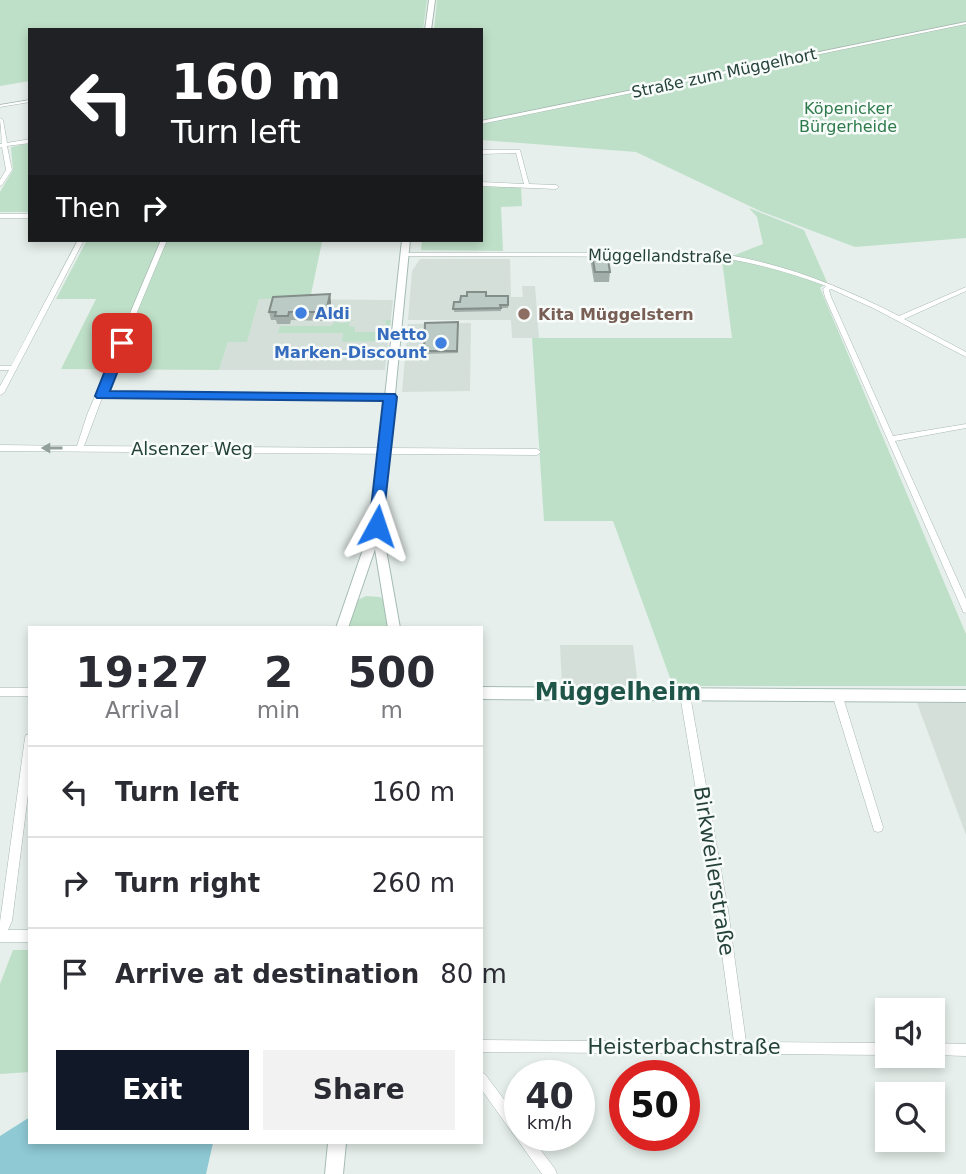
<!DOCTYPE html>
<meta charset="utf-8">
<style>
:root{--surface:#fff;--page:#f2f2f3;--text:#2b2b33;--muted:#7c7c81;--line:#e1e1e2;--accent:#111827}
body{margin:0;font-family:"DejaVu Sans",sans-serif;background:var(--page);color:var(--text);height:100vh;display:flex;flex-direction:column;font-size:26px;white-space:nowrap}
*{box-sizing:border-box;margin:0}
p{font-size:23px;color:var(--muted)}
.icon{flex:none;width:38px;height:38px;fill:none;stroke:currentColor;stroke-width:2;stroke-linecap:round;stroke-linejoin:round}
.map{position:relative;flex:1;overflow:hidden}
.details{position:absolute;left:28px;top:626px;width:455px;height:518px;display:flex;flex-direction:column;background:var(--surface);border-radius:0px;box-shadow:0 4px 10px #0003}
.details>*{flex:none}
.hud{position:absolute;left:28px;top:28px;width:455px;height:214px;border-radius:0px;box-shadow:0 4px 10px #0003;background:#202124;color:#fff;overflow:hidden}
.tools{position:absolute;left:875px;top:998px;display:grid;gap:14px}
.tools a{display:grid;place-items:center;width:70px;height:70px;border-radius:0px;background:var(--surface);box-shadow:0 4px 10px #0003;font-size:35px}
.speed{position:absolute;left:504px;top:1060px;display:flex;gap:14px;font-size:35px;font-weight:700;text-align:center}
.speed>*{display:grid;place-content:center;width:91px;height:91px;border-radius:50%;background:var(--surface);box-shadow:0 4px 10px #0003;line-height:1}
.speed small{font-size:18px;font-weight:400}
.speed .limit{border:10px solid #d22;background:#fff;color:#111}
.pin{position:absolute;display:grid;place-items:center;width:60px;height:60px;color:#fff;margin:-30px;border-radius:14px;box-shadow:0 4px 10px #0006}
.me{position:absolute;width:77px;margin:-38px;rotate:5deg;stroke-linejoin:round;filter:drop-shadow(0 0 5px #0008)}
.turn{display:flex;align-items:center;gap:24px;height:147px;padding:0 28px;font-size:32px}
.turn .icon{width:91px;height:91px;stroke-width:2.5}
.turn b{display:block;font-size:49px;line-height:60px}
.then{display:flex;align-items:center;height:66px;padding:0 28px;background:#0003;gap:14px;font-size:26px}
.eta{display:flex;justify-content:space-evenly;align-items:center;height:119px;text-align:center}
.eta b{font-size:42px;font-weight:700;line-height:49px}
.action{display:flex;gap:14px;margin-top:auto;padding:14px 28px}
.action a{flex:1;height:80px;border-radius:0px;background:var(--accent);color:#fff;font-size:28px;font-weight:700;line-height:80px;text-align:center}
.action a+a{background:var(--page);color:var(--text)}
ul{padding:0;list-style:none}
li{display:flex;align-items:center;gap:21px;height:91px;padding:0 28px;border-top:2px solid var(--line)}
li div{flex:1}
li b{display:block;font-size:26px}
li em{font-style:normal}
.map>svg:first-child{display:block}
.built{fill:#d4dfda}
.green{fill:#bfe0c8}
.water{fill:#8ec9d4}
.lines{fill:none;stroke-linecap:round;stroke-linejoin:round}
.street-casing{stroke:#a8b8b2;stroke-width:1}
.secondary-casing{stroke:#a4bbb3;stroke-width:2}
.street{fill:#fff;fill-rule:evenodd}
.secondary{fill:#fff;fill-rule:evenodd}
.wall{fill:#a1aea9}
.shaded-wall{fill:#838d89}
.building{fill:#bbcac4;stroke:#838d89;stroke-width:2}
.oneway{fill:#92a09c}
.route{fill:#1a73e8;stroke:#114b97;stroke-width:2}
.shop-dot{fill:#3f7fe0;stroke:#f7fbf9;stroke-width:2.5}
.education-dot{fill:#8d6e63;stroke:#f7fbf9;stroke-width:2.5}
.labels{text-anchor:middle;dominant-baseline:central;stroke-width:5;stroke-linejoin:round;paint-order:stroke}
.far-street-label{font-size:16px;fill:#24423a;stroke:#f7fbf9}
.far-park-label{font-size:16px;fill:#2d7a4b;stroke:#f7fbf9}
.far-shop-label{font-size:16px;font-weight:bold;fill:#366cbe;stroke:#f7fbf9;text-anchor:start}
.far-education-label{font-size:16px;font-weight:bold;fill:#785e54;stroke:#f7fbf9;text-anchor:start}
.street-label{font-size:18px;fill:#24423a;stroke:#f7fbf9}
.near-street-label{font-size:21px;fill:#24423a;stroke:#f7fbf9}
.district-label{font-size:24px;font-weight:bold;fill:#1f5548;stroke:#f7fbf9}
</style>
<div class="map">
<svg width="966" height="1174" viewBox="0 0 966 1174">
<rect width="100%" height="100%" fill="#e6efeb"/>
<g class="built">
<path d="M420,259H510L511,297H523L522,286H535L539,338H512L511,320H408L412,271Z"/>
<path d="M259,299L393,300L385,370H219L228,342L247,341Z"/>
<path d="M471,323L470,391L402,392L408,324Z"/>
<path d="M560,645H633L638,686H562Z"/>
<path d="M917,703H966V835Z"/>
</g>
<g class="green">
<path d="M0,0H427L423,30H30V81L0,86Z"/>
<path d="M437,0H966V238L855,247L760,211L636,152L481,140V30H434Z"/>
<path d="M30,143V212H0V192L13,170L11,147Z"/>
<path d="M481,185L521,187L522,206L501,207L503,251L421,250L422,240H481Z"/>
<path d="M749,208L804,230L827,282L820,288L966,634V686H673L613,521H544L532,338H732L722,260L763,244L757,217Z"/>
<path d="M87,240H290L322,242L310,299H259L247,342H228L219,370L61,369L96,299H56Z"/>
<path d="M338,319V323H346L347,320H355L350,321L349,326L355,327V332H378L380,327H385L386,321L381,320H391L388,341L344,342L342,341L343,333H278L280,326H331Z"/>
<path d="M366,596L380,597L386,603L390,628H347L356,601Z"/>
<path d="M13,950H30V1072L0,1074V984Z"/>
</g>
<path class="water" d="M30,1117V1143H213L206,1174H0V1136Z"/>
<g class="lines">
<g class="street-casing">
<g id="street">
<path d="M966,22V24L481,124V121Z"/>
<path d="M30,100V102L0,107V105Z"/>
<path d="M0,118L3,120L7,143L30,139V143L7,146L12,170L2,185L0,186V180L6,170L2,147L0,148V144H2Z"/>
<path d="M481,150H520L529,184L556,185L559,187L556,189L481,186V182L524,184L516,153L481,154Z"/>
<rect x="0" y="214" width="30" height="4"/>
<path d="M78,240H84L4,393L0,395V386L9,370H0V366H11Z"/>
<path d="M161,240H167L103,394H390L394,396L390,398H102L84,446L537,449L541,452L537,455L0,451V445L77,446L87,415Z"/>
<path d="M404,253H717C785,264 838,285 899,316L966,287V291L904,319L966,352V357L875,309L831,289L829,290L831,297L893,436L966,424V428L895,441L966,599V613L963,612L962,609L825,297L823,289L826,286C790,272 755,263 717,257L402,256V254Z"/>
<rect x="0" y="688" width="30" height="8"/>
<path d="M837,690L840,691L842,694L883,827L882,831L878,832L874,831L873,827L832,694L834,691Z"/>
<path d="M685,691L688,692L690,695L728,910L746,1042L887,1043V1055L481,1052V1040L734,1042L716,910L680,695L682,692Z"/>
<path d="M30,734V779L12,921L8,930H30V942H0V922L25,738L26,735Z"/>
<path d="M933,1043L966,1044V1056L933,1055Z"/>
<path d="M481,1072L485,1074L520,1121V1136H530L555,1169L557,1174H542L481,1089Z"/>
</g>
</g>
<g class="secondary-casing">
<g id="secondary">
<path d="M429,0H435L431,30H425Z"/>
<path d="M402,240H410L382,527L400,628H388L375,549L348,628H336L371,526Z"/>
<path d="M481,687L966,690V702L481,699Z"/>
<path d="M328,1143H346L343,1174H325Z"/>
</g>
</g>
<use href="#street" class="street"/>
<use href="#secondary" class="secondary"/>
</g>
<g class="wall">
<path d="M592,254L610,272L609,282H594L591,264Z"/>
<path d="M330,294L331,303L327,321L291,320L290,324H277L276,320H271L269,312Z"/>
<path d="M486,296H508V308H501V311L454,312V302H460Z"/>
<path d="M458,322V353L424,354L425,323Z"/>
</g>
<path class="shaded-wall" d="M330,294L331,303L327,321L326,312Z"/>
<g class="building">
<path d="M607,253L610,272H595L592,254Z"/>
<path d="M467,292H486V296H508V305H500L501,308L453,309L454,302H460L461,296H467Z"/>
<path d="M330,294L326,312H289L288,316H275L276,312H269L273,297Z"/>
<path d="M458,322L457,351H424L425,323Z"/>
</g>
<defs><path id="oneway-solid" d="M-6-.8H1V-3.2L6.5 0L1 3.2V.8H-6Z" transform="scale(1.75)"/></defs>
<use class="oneway" href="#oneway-solid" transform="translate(52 448) rotate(180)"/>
<path class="route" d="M122,340L129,343L110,391L395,394L397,397L382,530H372L369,526L383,401L97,398L95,396L116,343Z"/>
<g class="shop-dot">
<circle cx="301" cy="313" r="7"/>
<circle cx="441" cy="343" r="7"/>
</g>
<circle class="education-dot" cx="524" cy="314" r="7"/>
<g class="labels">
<g class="far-street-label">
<text transform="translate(724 73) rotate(-12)">Straße zum Müggelhort</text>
<text transform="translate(660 256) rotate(1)">Müggellandstraße</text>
</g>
<g class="far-park-label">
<text x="848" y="108">Köpenicker<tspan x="848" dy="18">Bürgerheide</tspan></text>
</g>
<g class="far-shop-label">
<text x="315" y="313">Aldi</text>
<text x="427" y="334" text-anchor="end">Netto<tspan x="427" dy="18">Marken-Discount</tspan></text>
</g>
<g class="far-education-label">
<text x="538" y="314">Kita Müggelstern</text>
</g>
<g class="street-label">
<text x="192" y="448">Alsenzer Weg</text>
</g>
<g class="near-street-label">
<text transform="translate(714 871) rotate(81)">Birkweilerstraße</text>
<text x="684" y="1047">Heisterbachstraße</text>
</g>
<g class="district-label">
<text x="618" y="692">Müggelheim</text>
</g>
</g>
</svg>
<div class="tools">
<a><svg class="icon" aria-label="sound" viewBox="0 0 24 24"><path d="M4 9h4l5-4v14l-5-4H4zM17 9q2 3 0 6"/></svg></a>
<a><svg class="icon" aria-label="search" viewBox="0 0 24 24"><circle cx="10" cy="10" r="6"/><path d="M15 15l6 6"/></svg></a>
</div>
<div class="speed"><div>40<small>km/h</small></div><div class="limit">50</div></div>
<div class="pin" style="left:122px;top:343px;background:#d93025"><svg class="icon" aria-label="arrive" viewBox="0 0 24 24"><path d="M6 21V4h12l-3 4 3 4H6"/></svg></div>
<svg class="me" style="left:377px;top:526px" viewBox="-20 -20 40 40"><path d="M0-17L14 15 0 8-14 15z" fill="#1a73e8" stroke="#fff" stroke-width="4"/></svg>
<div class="hud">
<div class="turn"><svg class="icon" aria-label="left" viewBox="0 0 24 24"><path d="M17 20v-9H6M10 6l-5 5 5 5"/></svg><div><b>160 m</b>Turn left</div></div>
<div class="then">Then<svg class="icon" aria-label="right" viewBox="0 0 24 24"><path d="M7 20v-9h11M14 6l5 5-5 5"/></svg></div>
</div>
<section class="details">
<div class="eta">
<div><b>19:27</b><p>Arrival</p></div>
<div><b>2</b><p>min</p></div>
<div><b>500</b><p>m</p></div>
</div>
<ul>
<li><svg class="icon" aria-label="left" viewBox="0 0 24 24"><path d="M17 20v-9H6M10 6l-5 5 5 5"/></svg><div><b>Turn left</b></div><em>160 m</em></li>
<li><svg class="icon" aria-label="right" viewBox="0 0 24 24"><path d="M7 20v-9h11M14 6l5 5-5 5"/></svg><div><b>Turn right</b></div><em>260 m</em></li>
<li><svg class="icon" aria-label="arrive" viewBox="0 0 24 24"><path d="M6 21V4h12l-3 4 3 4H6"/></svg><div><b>Arrive at destination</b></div><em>80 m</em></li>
</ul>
<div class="action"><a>Exit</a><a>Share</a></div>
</section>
</div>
